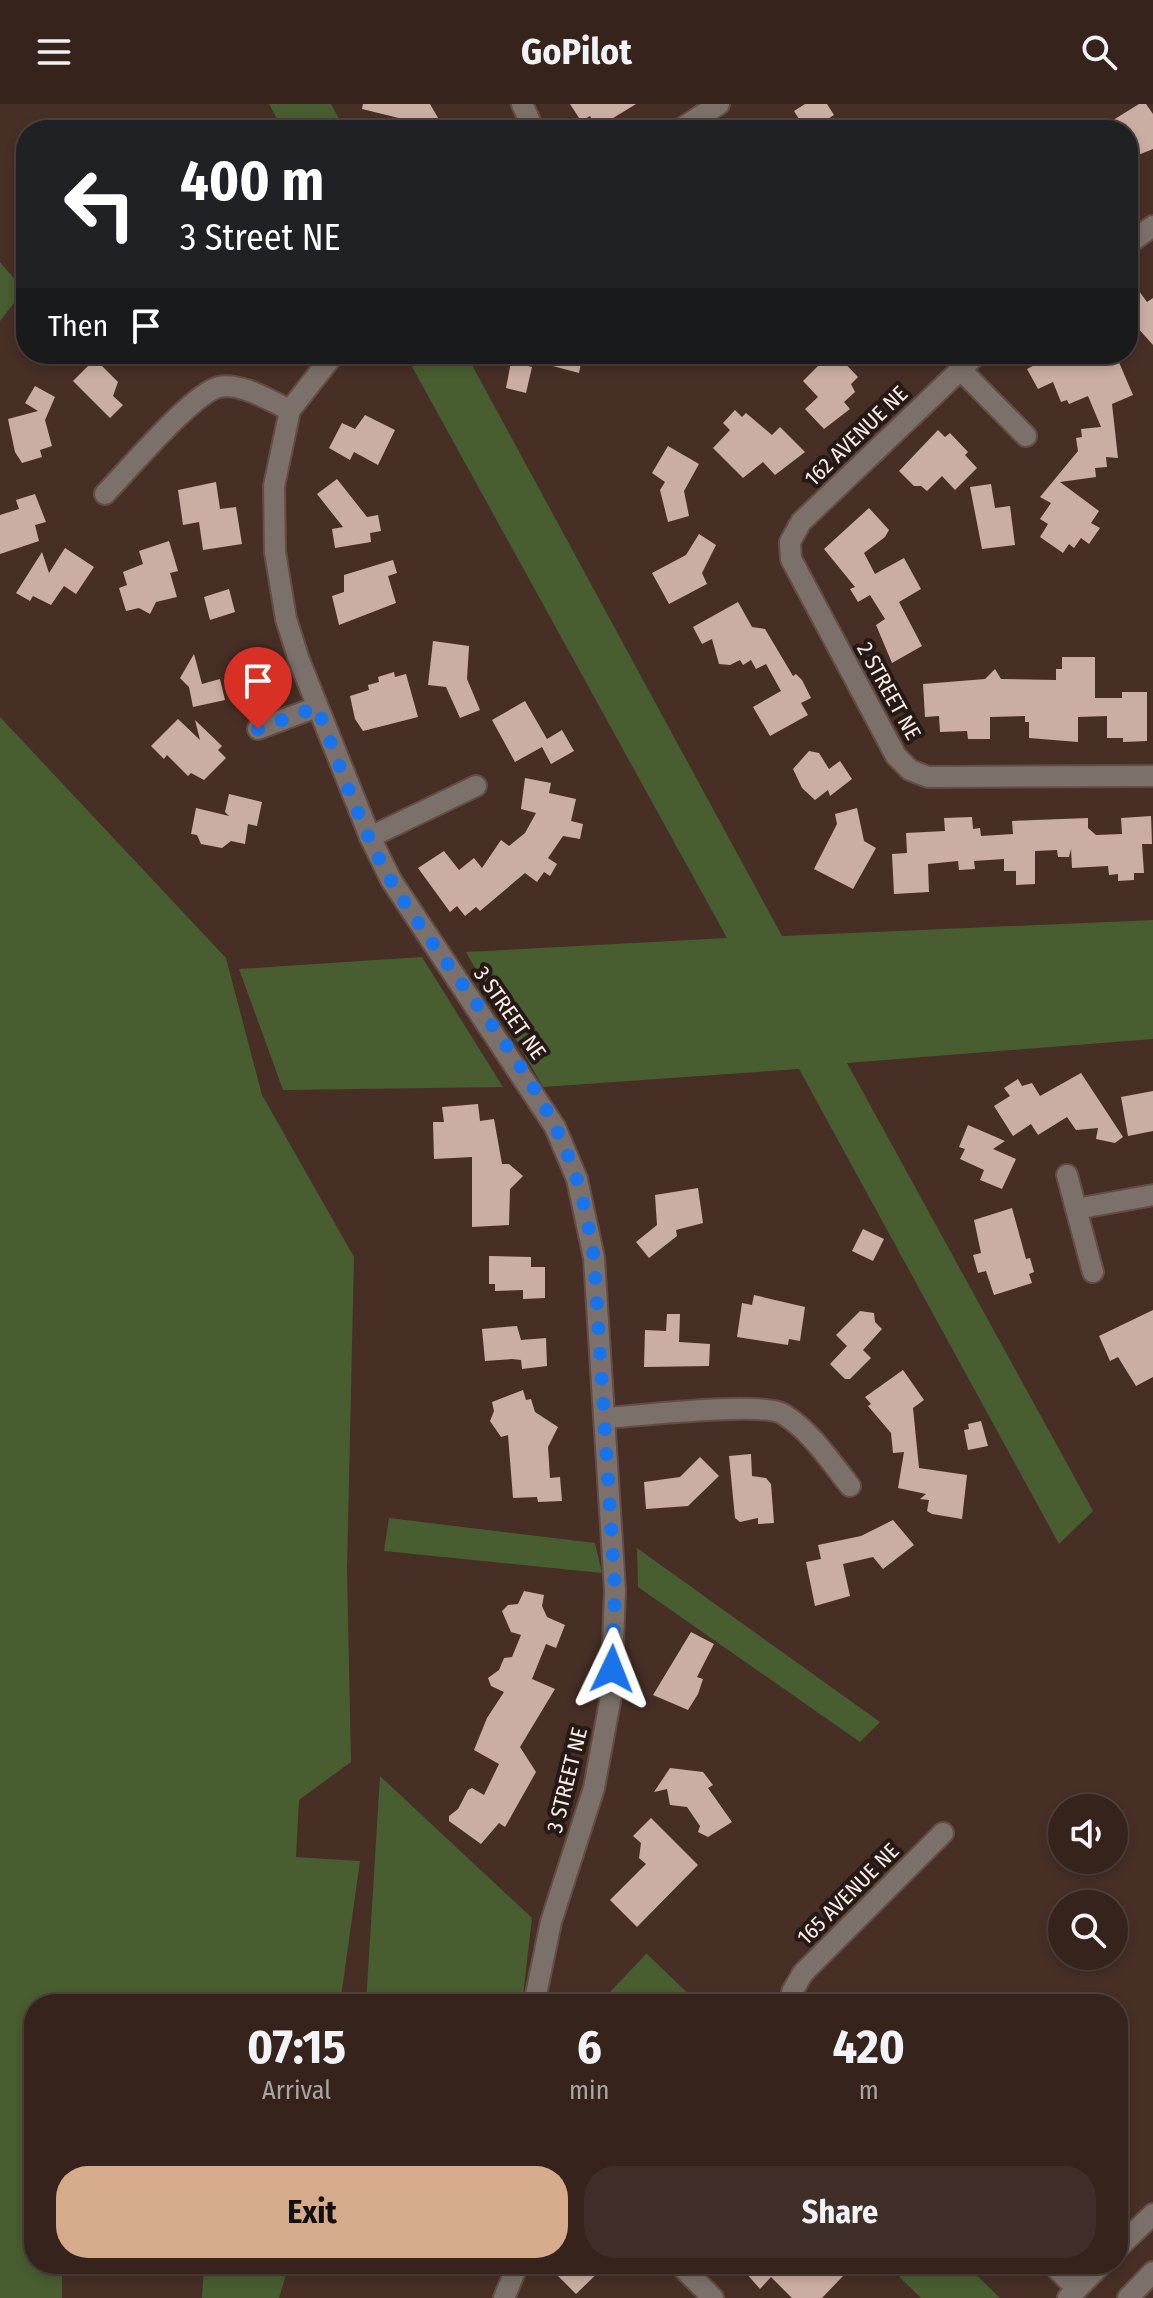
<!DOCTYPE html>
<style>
:root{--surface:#35231c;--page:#402f29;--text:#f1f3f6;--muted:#aaa4a3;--line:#4f403b;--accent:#d6ab8b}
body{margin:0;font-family:"Fira Sans Condensed",sans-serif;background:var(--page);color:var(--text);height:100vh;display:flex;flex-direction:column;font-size:30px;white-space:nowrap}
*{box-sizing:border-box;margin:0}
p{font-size:26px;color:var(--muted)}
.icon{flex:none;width:44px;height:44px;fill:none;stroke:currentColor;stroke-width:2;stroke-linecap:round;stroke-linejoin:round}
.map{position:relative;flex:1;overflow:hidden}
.side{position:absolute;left:24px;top:1890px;width:1104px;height:280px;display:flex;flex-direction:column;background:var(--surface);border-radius:32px;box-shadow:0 4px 12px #0003,0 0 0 2px var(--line)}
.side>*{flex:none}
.banner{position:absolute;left:16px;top:16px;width:1122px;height:244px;border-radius:32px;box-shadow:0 4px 12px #0003,0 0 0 2px var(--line);background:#202124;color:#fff;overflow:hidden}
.tools{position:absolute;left:1048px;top:1690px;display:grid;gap:16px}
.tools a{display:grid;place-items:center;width:80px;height:80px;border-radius:50%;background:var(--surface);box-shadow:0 4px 12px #0003,0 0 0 2px var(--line);font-size:40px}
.pin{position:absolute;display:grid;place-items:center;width:68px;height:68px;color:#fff;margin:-82px -34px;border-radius:50% 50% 50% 0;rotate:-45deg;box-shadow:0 0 8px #0007}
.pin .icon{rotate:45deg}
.me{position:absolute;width:88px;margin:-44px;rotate:2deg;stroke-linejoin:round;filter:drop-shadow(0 0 6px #0008)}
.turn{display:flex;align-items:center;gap:28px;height:168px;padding:0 32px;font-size:36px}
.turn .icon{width:104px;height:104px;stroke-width:2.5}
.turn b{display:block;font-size:56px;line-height:68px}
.then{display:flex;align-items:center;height:76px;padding:0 32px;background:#0003;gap:16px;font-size:30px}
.eta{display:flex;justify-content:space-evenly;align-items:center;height:136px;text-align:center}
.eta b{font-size:48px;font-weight:700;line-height:56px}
.button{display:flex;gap:16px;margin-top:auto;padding:16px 32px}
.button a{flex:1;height:92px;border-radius:32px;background:var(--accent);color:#111;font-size:32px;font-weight:700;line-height:92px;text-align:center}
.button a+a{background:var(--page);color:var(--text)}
header{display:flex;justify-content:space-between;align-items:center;height:104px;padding:0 32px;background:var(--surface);font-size:36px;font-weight:700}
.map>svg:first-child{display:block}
.green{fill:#485d30}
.building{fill:#cbaea3}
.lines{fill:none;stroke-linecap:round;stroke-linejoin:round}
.minor-casing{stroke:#644d45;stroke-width:24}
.minor{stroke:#7c716a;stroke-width:20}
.route{stroke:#1a73e8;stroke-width:14;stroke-dasharray:0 25.2}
.labels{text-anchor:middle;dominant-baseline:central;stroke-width:8;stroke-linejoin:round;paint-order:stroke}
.street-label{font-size:22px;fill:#fcece7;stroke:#251a16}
</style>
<header><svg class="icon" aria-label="menu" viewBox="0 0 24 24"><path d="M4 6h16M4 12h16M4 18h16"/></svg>GoPilot<svg class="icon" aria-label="search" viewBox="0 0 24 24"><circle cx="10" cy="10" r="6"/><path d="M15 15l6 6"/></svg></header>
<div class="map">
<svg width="1153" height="2194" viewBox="0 0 1153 2194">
<rect width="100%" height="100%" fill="#472f26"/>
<g class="green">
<path d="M269,0H331L345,26H283Z"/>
<path d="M0,158L24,186L0,217Z"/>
<path d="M405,250H466L782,832L1153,816V935L847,959L1093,1407L1059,1440L799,965L543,983L466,848L727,834Z"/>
<path d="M0,613L226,854L262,991L354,1153L347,1466L351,1658L299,1696L296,1753L360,1757L340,1900H34V2160H62V2194H0Z"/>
<path d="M422,853L503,983L283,986L239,865Z"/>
<path d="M389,1414L595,1439L602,1469L384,1447Z"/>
<path d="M637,1444L880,1618L860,1638L638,1483Z"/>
<path d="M380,1672L532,1814L522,1900H366Z"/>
<path d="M647,1849V1850L699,1900H620L609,1889Z"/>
<path d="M204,2160H289L279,2194H202Z"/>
<path d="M886,2160H965L1000,2194H921Z"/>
</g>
<g class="building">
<path d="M363,0H430L445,26H419L415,18L362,5Z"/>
<path d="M570,0H636L597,24L590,12L581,17Z"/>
<path d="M805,0H827L834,11L820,20L823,26H782L799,15L794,7Z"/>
<path d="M1139,0H1146L1153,10V45L1128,55V26H1097Z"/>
<path d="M1128,172L1147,198L1153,194V241L1128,213Z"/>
<path d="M551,250H583L579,269L549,261Z"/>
<path d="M830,250H836L858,273L851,280L855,288L844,298L850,305L824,325L805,305L818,293L803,277Z"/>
<path d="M1055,250H1103L1109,260L1118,256L1133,291L1112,300L1118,354L1106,353L1107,363L1095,364L1096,373L1060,378L1099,407L1091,419L1100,424L1089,440L1081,434L1074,444L1069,440L1063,449L1040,433L1048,420L1040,415L1051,399L1040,393L1078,347L1076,334L1082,333L1081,325L1101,323L1088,292L1069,300L1067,296L1061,298L1053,278L1038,285L1027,265Z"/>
<path d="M95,255L118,278L113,292L123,301L110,314L73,277Z"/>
<path d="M511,258L532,263L526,289L506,284Z"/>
<path d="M35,282L55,293L45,316L52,342L40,346L42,353L22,359L15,348L8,315L38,307L25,299Z"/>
<path d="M735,306L742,313L746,309L772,331L780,323L805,348L775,371L763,358L743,374L713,344L730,326L723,319Z"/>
<path d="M365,311L395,326L378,361L354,348L350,356L329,344L342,319L355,325Z"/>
<path d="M938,326L945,333L950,329L968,348L965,351L977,364L955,386L942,372L927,387L921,382H914L899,367Z"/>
<path d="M668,342L699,360L684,387L689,412L668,418L660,386L665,378L652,369Z"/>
<path d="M337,375L367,413L378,411L381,427L370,429L371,438L335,444L332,425L343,423L317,390Z"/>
<path d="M216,378L220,405L236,403L242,440L203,446L199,418L183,421L178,386Z"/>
<path d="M991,380L995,404L1010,402L1015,441L982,445L970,383Z"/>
<path d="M35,390L46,418L35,421L39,437L0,450V411L19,405L16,396Z"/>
<path d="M869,404L889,426L885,433L864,449L875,470L904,454L921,485L899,498L922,542L892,559L876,521L885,515L870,491L858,498L850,485L855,483L824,445Z"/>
<path d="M699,430L716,441L702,469L707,480L669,500L652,469L686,451Z"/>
<path d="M169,437L178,467L170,469L177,493L156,498L150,510L139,504L126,507L119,484L127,481L123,468L143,460L139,447Z"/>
<path d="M65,444L94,463L76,490L64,482L51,501L33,492L30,497L16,489L42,448L49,469Z"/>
<path d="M393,456L397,469L388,472L396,499L339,521L332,492L344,488V471Z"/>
<path d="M229,485L235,508L210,516L204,493Z"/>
<path d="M738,498L752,523L765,525L793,572L796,570L802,576L811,594L801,599L808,611L770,632L753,603L781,587L766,560L756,565L751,556L743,561L740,556L730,561L719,560L712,535L702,540L693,523Z"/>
<path d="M433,537L469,542L467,575L480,606L460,614L446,583L428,581Z"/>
<path d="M194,550L202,580L220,575L225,596L193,603L189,583L180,574Z"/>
<path d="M1062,553H1095V594H1122V588H1147V637L1123,638V634H1107V612L1078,613V638L1029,634V618H1025V612L990,613V635H968L967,627L940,628L939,612L925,613L923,580L985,575L995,565L1001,575L1056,576V565H1062Z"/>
<path d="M394,568L395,573L406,570L418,613L363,627L355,615L350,592L369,586L368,581L379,578L378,573Z"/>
<path d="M525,597L547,635L562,626L574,647L551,660L542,643L515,658L492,616Z"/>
<path d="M178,615L200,636L195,616L222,642L218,646L226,654L204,676L191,669L188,672L167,651L164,655L151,642Z"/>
<path d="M809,647L819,649L829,665L840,657L852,675L830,692L828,686L815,696L802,684L793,665Z"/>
<path d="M525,674L551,679L549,689L576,695L571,717L583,720L580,735L563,732L548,754L557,760L550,772L544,768L537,778L525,769L480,807L476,803L465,812L457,802L450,808L418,764L444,747L459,766L474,754L482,764L501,736L509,742L525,729L536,709L521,705Z"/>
<path d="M229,690L262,698L257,722L248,720L245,740L231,737L222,744L201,740L197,731L191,730L196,704L229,712L225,708Z"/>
<path d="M857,704L864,737L876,744L853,785L814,765L837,720L835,710Z"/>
<path d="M1151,712L1152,740H1142L1144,769H1134V776L1118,777V770L1109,771L1108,762L1072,764L1071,745L1069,753H1058L1057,746L1035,747V780L1016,781V767H1004V755L974,757L975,765L959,766L958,757L928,760L929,788L894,790L892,750L907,749L906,729L945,727L944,714L972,713L973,725L980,724L981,732L1013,730L1012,717L1088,714V724L1096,731L1122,730L1121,714Z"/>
<path d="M1081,969L1123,1033L1115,1039L1096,1035L1098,1024L1076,1026L1067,1013L1038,1031L1031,1020L1013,1032L994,1002L1010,992L1004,984L1018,975L1022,982L1032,979L1040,992Z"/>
<path d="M1153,987V1027L1128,1032L1121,993Z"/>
<path d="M478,1000L480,1017L494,1015L502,1060H509L523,1072L510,1085L509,1121L472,1123V1053L434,1055L433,1018H444L442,1003Z"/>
<path d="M968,1021L1005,1037L993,1045L1016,1055L1002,1085L980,1076L984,1066L960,1055L965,1045L959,1043Z"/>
<path d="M698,1084L703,1119L676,1126L677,1132L649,1154L636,1138L657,1121L655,1091Z"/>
<path d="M1012,1104L1026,1155L1030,1154L1034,1168L1029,1170L1032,1179L994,1191L986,1167L978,1169L973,1151L981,1149L974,1116Z"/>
<path d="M863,1125L884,1135L873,1157L852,1147Z"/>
<path d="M489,1152L531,1153V1163H545V1194L523,1195V1186L495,1187V1180H489Z"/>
<path d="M754,1191L805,1203L800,1237L789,1235L788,1241L737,1233L742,1199L752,1201Z"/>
<path d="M1153,1206V1273L1136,1282L1118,1253L1110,1257L1099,1232Z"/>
<path d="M860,1207L874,1209L875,1218L882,1225L863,1246L871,1254L850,1275H845L830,1260L847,1242L836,1231Z"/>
<path d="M667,1210H680L679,1238L710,1240L709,1262L644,1263L645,1226L666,1227Z"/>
<path d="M517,1222L521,1236L546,1234L547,1262L522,1265L521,1256L512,1255L485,1257L482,1225Z"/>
<path d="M903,1266L924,1296L913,1304L919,1364L967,1371L962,1415L932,1410L927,1407L929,1396L920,1395L926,1390L898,1384L904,1348L893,1349L891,1329L868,1302L871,1300L865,1293Z"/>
<path d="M523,1286L526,1296L531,1295L535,1308L558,1323L548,1343L550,1374L560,1373L562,1397L538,1398L537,1393L513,1394L508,1331L501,1333L490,1317L494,1307L492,1298Z"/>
<path d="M981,1317L988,1342L968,1346L964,1326L969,1325L968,1320Z"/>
<path d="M751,1350L752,1372L766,1374L771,1380L774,1419L758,1420V1414L740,1418L735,1414L729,1352Z"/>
<path d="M700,1353L719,1372L688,1402L646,1405L644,1378L680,1373Z"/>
<path d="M893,1416L914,1441L883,1465L873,1453L843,1460L850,1492L815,1502L806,1458L821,1455L818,1441L861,1432Z"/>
<path d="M524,1487L544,1491L542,1502L547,1513L565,1521L556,1544L546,1540L532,1575L555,1585L520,1643L536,1668L505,1723L499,1719L481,1740L449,1717V1712L458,1705L468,1686L472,1684L484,1691L499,1660L474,1646L487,1614L504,1588L491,1582L488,1574L499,1566L504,1554L512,1553L521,1531L511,1528L502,1507L508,1501L518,1500Z"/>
<path d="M691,1528L714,1540L697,1573L703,1575L698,1590L688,1606L653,1591Z"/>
<path d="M670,1664L703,1668L713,1681L708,1684L732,1718L708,1733L698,1728L700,1722L687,1703L670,1701L667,1685L654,1688Z"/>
<path d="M651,1714L698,1761L637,1823L610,1796L646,1760L639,1754L641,1739L633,1732Z"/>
<path d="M546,2160H607L576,2190Z"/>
<path d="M738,2160H833L844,2171L822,2194H792L771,2173L760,2185Z"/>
</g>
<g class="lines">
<g class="minor-casing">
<g id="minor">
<path d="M522,0L534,26"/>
<path d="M679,26L719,0"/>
<path d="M1128,140L1153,122"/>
<path d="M334,250L290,306L274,382L275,448L286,515L299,556L370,733L391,776L555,1023L577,1075L594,1154L615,1486L611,1592L594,1684L551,1818L534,1900"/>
<path d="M977,250L801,418L790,438L791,455L896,652L910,666L928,673L1153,672"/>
<path d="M960,265L1026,332"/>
<path d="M105,390C127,367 193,289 219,283C241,278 270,297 290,306"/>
<path d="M258,625L317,603"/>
<path d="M370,733L476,682"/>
<path d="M1067,1071L1093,1168"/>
<path d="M1076,1105L1153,1091"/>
<path d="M605,1314C637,1312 762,1297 783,1310C811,1327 830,1357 850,1382"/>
<path d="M795,1900L792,1888L803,1869L943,1729"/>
<path d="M1118,2144L1153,2110"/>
<path d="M679,2160L713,2194"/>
<path d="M1052,2160L1077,2185"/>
<path d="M504,2194L518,2160"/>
<path d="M1068,2194L1102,2160"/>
<path d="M1128,2194L1153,2168"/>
</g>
</g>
<use href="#minor" class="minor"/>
</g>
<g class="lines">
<path class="route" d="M258,625L317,603C340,661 360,723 391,777C445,866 523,948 564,1042C580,1078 588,1115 594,1154L615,1486L612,1565"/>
</g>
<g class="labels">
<g class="street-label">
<text transform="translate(856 332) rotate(-44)">162 AVENUE NE</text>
<text transform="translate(889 587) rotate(61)">2 STREET NE</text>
<text transform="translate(510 909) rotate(55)">3 STREET NE</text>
<text transform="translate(567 1676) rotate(-76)">3 STREET NE</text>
<text transform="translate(848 1790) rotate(-45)">165 AVENUE NE</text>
</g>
</g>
</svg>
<div class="tools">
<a><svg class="icon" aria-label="sound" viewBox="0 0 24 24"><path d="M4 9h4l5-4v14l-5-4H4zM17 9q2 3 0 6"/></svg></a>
<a><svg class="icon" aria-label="search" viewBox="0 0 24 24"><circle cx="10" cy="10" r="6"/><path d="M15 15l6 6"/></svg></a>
</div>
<div class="pin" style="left:258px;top:625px;background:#d93025"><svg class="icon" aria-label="arrive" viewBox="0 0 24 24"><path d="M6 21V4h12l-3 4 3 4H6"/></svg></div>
<svg class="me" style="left:612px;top:1565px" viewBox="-20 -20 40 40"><path d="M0-17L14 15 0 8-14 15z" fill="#1a73e8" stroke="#fff" stroke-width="4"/></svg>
<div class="banner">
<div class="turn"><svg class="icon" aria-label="left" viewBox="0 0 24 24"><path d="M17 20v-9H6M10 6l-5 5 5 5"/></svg><div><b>400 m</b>3 Street NE</div></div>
<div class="then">Then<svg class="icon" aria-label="arrive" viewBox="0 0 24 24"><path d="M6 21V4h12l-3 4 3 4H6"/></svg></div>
</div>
<section class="side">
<div class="eta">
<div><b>07:15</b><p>Arrival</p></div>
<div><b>6</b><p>min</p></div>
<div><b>420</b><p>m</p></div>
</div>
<div class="button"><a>Exit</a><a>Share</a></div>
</section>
</div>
